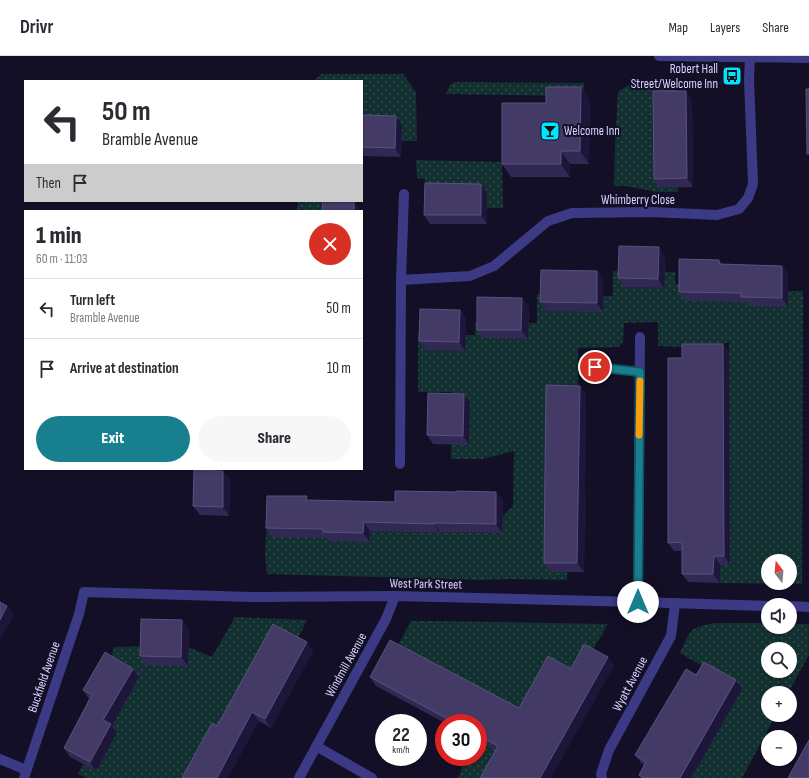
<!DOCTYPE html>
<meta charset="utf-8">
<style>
:root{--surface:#fff;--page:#f7f7f7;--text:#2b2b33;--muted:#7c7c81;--line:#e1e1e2;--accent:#187f8f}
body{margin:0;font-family:"Sofia Sans Condensed",sans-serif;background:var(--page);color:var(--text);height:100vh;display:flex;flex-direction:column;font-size:15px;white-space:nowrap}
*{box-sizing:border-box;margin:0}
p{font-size:13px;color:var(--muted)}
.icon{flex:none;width:22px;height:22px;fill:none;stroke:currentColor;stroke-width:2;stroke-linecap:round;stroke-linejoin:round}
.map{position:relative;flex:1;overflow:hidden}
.details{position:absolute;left:24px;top:154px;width:339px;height:260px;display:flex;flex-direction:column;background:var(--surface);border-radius:0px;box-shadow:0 1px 3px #0004}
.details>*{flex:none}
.top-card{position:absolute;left:24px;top:24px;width:339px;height:122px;border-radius:0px;box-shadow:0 1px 3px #0004;background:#fff;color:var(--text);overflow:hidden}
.needle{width:26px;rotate:344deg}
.fabs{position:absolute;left:761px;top:498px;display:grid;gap:8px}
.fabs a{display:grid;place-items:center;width:36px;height:36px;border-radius:50%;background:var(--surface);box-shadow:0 1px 3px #0004;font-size:20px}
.speed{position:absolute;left:375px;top:658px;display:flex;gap:8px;font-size:20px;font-weight:700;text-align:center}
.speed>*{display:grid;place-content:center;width:52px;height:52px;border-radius:50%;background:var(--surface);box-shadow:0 1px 3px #0004;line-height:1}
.speed small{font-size:10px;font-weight:400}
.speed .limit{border:6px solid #d22;background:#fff;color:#111}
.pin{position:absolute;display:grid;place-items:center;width:34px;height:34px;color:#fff;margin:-17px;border:2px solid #fff;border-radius:50%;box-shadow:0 1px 4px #0007}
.me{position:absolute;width:44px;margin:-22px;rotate:0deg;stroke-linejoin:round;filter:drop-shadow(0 0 3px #0008)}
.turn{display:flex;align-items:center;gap:14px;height:84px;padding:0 12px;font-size:18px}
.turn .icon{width:52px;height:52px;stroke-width:2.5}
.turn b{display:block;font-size:28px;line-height:34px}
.then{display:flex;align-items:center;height:38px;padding:0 12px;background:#0003;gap:8px;font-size:15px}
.round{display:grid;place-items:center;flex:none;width:42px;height:42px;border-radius:21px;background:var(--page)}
.head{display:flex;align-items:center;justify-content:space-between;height:68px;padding:0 12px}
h1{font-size:24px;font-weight:800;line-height:30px}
.primary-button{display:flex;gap:8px;margin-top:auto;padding:8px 12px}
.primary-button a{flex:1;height:46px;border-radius:24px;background:var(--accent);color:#fff;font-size:16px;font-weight:800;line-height:46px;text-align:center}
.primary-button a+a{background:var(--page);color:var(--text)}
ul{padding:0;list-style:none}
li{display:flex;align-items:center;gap:12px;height:60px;padding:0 12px;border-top:1px solid var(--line)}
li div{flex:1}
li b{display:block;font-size:15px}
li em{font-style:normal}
header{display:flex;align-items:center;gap:24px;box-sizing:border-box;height:56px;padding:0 20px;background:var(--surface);border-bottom:1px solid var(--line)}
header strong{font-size:19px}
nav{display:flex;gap:22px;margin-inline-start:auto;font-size:14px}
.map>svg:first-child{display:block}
.grass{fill:url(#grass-dots);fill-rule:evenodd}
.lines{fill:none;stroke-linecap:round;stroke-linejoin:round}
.minor{stroke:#3d3a85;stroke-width:10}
.wall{fill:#312854}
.shaded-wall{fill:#1d163a}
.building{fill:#433a66;stroke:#5a527e}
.route-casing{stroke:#10535d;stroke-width:10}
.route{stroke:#187f8f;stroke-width:7}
.slow{stroke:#f59e0b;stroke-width:7}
.labels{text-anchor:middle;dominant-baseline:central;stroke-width:4;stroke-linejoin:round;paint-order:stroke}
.poi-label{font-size:13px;fill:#d9d4ff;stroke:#130f26;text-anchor:end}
.street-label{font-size:13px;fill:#d9d4ff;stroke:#130f26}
</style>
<header>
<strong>Drivr</strong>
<nav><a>Map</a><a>Layers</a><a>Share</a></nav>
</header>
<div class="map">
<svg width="809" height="722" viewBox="0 0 809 722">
<defs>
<pattern id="grass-dots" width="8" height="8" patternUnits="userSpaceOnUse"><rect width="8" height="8" fill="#12302f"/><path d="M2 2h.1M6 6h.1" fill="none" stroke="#344d4e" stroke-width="1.8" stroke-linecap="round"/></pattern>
</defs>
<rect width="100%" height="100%" fill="#130f26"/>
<g class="grass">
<path d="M321,18H403L416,36L417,85H401V69L362,84V25H314Z"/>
<path d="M454,26L584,27V40L446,38L450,29Z"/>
<path d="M632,27L677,28L675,44L660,132L677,131L678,136H657L625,130H614L615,88L618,36Z"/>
<path d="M416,104L502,106L503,152L424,153L425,123L417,122Z"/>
<path d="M298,145H345L329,155H297Z"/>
<path d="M613,215H624V231L664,232L665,216H675V228L725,229L788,250V235H803L802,528L720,527V509L730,508L729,286L704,292L658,290V266L624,267L623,286L618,291L578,292V334L570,328L567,524L508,523L481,524L267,518L265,498L267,464L370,470L401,476L440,477L441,461L462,476L502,477V461L513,450L514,395L483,403H451L452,336H418V278H426V294L465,295L466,279H475V266H483L527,283L528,267H537V238L546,239L603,255V240H613ZM768,505H790V527H768Z"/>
<path d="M235,561L307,564L296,586L194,722H86L78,718L83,708L96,715L104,670L139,621L111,603L114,591L147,590L188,591L212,601Z"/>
<path d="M411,565H432L608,568L591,597L490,722H458L466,701H478V677L494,649L396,593Z"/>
<path d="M714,567H768V571H790V568H809V599L788,637H768V659H776L742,722H691L742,633L680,597C691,574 688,572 714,567ZM768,593H790V615H768Z"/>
</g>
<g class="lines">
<g class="minor">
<path d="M659,0L809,2"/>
<path d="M401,224L470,220L494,210L548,165L572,157L651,156L717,159L739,153L748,142L753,128L749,23L750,1"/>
<path d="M595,311L640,316"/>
<path d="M400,408L401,224L404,138"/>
<path d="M638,546L640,281"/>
<path d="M790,550L809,551"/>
<path d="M316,690L372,722"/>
<path d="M0,703L26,714"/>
<path d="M24,722L79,558L84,536L252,541L395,540L638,546L768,550"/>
<path d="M299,722L386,563L395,540"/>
<path d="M602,722L601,718L609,694L671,580L675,548"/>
</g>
</g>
<g class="wall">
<path d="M590,43L589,108H570V121H511L502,108L546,47Z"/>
<path d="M692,44L693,131L660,132L654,123Z"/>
<path d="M362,59L396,60L402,69L401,101L362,100Z"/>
<path d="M487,136V168H430L424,159Z"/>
<path d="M665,200L664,232L624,231L618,222Z"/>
<path d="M719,204L722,208L782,210L788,219V251L748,250L745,246L685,245L679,236Z"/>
<path d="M597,215L603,224V256L546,255L540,246Z"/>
<path d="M522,242L529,251L528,283L483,282L477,274Z"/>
<path d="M460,254L466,263L465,295L425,294L419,285Z"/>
<path d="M723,288L729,296L730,509H720V527L688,526L682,518V495H674L668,487L682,302Z"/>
<path d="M464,338L470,347L469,389L433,388L427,379Z"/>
<path d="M586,338L584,516H550L544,507Z"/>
<path d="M223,415L230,424L229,460L200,459L193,450Z"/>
<path d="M456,436H496L503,445L502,477L440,476V477L370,475V486L329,485L327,482L272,481L266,472L309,444L395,446Z"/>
<path d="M189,573L188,610L146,609L140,600Z"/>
<path d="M307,586L313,595L271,672L259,665L217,670Z"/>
<path d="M608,601L614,610L495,694L478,685V667H445L376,630L370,621L519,652L571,613Z"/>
<path d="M133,613L139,621L112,670L117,677L96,715L70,701L64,692L89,643L83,634Z"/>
<path d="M696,619L742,633L691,722H641L639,719L644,710L642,708L635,699Z"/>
</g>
<g class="shaded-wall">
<path d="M581,31L590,43L589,108L580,95Z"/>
<path d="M686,35L692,44L693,131L687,122Z"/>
<path d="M396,60L402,69L401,101L395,92Z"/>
<path d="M561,95L570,108V121L561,108Z"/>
<path d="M481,128L487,136V168L481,159Z"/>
<path d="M354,145H355L360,153V155H354Z"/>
<path d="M659,191L665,200L664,232L658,223Z"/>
<path d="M782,210L788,219V251L782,242Z"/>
<path d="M597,215L603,224V256L597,247Z"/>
<path d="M522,242L529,251L528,283L521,274Z"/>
<path d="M460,254L466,263L465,295L459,286Z"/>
<path d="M723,288L729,296L730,509L724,500Z"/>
<path d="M580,330L586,338L584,516L577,507Z"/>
<path d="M464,338L470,347L469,389L463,380Z"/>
<path d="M223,415L230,424L229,460L223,451Z"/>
<path d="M496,436L503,445L502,477L496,468Z"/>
<path d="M364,466L370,475V486L363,477Z"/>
<path d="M434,467L440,476V477L434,468Z"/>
<path d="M714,500L720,509V527L713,518Z"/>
<path d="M7,550L14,559L0,584V564Z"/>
<path d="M182,564L189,573L188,610L181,601Z"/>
<path d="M307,586L313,595L271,672L265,663Z"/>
<path d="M608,601L614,610L551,722H540Z"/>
<path d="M133,613L139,621L112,670L117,677L96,715L90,706L103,664Z"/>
<path d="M736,624L742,633L691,722H680Z"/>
<path d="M252,656L259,665L228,722H217Z"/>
</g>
<g class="building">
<path d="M546,31H581L580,95H561V108H502V47H546Z"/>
<path d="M806,33H809V98H807Z"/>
<path d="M653,35H686L687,122L654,123Z"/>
<path d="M362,59L396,60L395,92L362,91Z"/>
<path d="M425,127L481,128V159H424Z"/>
<path d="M323,145H354V155H322Z"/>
<path d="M619,190L659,191L658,223L618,222Z"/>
<path d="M679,203L719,204V208L782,210V242L741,241V237L679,236Z"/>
<path d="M541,214L597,215V247L540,246Z"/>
<path d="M477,241L522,242L521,274H477Z"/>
<path d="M420,253L460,254L459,286L419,285Z"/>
<path d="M682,288H723L724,500H714L713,518H682V486L668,487V302H682Z"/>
<path d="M546,329L580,330L577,507H544Z"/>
<path d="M428,337L464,338L463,380L427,379Z"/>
<path d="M194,414L223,415V451L193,450Z"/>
<path d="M395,435L456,436L457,435L496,436V468L434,467V468L364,466L363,477L323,476V473L266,472L267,440H307L306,444L395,446Z"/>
<path d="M0,546L7,550L0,564Z"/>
<path d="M141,563L182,564L181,601L140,600Z"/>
<path d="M273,568L307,586L265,663L252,656L217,722H182L212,667L217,670Z"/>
<path d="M390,584L519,652L548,600L571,613L584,588L608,601L540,722H480L498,690L478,679V667H455L370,621Z"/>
<path d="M105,596L133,613L103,664L111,668L90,706L64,692L92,639L83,634Z"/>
<path d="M704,606L736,624L680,722H644L639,719L646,706L635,699L686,613L696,619Z"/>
<path d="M809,684V722H788Z"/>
</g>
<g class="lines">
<g class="route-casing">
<path id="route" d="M595,311L640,316L638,546"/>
</g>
<use href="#route" class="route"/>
<path class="slow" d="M639,379L640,325"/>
</g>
<defs>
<g id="bus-square" transform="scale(1)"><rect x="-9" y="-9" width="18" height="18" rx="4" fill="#00e5ff" stroke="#130f26"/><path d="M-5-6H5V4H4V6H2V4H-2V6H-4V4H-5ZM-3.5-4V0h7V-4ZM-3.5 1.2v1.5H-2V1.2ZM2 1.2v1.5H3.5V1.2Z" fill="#111"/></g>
<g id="bar-square" transform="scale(1)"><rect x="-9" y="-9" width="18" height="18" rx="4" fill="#00e5ff" stroke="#130f26"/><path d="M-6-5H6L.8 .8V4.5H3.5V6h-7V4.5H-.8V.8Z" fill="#111"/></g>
</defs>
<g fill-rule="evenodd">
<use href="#bus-square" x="732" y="20"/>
<use href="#bar-square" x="550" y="75"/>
</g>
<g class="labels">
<g class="poi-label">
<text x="718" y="13">Robert Hall<tspan x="718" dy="15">Street/Welcome Inn</tspan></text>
<text x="564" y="75" text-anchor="start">Welcome Inn</text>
</g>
<g class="street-label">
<text x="638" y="144">Whimberry Close</text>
<text transform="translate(426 528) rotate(1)">West Park Street</text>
<text transform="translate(346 609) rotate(-61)">Windmill Avenue</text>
<text transform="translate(44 621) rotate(-71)">Buckfield Avenue</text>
<text transform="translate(630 628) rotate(-62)">Wyatt Avenue</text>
</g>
</g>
</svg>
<div class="fabs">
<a><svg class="needle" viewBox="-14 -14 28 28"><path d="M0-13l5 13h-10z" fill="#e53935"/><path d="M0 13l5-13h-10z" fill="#7c7c81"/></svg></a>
<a><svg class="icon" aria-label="sound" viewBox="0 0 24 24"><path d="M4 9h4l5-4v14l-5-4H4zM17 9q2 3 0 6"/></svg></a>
<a><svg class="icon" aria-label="search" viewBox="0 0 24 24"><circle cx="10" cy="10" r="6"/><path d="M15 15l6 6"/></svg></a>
<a>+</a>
<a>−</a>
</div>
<div class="speed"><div>22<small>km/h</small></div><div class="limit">30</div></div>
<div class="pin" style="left:595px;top:311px;background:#d93025"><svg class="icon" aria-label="arrive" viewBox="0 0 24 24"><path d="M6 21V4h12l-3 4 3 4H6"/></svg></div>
<svg class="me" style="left:638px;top:546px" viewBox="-20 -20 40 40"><circle r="19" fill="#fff"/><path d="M0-13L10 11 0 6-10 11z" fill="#187f8f"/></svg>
<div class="top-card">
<div class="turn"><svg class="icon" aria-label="left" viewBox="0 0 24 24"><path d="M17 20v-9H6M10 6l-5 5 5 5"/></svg><div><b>50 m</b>Bramble Avenue</div></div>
<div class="then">Then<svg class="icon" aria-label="arrive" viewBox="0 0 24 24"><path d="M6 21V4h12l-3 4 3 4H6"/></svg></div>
</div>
<section class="details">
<div class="head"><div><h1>1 min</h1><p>60 m · 11:03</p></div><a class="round" style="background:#d93025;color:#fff"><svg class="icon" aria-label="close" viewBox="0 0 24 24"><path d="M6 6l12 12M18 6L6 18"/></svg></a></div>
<ul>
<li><svg class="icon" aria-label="left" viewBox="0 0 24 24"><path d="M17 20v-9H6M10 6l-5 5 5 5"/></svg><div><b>Turn left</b><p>Bramble Avenue</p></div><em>50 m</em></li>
<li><svg class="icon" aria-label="arrive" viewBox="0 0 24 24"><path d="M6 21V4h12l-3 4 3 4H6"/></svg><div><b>Arrive at destination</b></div><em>10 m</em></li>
</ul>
<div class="primary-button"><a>Exit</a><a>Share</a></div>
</section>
</div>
